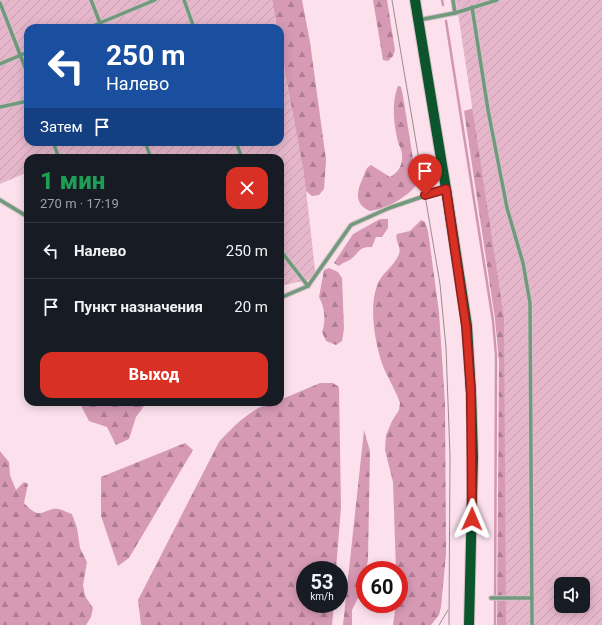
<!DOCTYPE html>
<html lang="ru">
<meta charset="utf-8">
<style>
:root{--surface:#171b24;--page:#242831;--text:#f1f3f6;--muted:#9ea1a6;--line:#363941;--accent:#d93025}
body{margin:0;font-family:Roboto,sans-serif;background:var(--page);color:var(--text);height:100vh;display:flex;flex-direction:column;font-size:15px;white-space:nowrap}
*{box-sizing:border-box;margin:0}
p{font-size:13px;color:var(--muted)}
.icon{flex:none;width:22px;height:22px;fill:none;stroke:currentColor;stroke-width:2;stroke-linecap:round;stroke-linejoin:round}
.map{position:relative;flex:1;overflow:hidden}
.drawer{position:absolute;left:24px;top:154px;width:260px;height:252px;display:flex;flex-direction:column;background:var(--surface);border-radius:12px;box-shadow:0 2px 10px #0003}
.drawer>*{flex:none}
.banner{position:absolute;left:24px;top:24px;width:260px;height:122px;border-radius:12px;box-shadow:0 2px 10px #0003;background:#1a4fa0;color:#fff;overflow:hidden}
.tools{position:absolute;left:554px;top:577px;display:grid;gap:8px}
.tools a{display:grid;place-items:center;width:36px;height:36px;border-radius:8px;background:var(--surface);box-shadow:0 2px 10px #0003;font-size:20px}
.speed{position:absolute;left:296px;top:561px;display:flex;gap:8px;font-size:20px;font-weight:700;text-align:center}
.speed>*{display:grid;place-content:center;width:52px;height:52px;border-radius:50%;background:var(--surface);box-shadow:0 2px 10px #0003;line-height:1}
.speed small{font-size:10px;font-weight:400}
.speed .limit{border:6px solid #d22;background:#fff;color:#111}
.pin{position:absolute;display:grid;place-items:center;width:34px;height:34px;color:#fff;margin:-41px -17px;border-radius:50% 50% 50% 0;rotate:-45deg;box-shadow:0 0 4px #0007}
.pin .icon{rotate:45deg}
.me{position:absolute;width:44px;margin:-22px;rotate:1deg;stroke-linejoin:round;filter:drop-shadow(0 0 3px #0008)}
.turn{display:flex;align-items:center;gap:14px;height:84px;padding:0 16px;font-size:18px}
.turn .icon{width:52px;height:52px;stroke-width:2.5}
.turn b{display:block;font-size:28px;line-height:34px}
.then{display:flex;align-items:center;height:38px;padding:0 16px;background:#0003;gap:8px;font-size:15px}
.round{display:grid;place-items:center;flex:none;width:42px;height:42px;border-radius:12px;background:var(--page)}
.overview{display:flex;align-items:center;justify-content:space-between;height:68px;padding:0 16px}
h1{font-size:24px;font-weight:800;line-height:30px;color:#1e9e55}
.cta{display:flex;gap:8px;margin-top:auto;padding:8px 16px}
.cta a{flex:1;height:46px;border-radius:12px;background:var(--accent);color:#fff;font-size:16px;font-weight:800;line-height:46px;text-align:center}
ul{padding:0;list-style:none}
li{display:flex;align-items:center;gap:12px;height:56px;padding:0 16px;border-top:1px solid var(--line)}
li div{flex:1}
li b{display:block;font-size:15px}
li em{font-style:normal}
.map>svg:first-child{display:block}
.forest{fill:url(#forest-firs)}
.garden{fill:url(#garden-furrows);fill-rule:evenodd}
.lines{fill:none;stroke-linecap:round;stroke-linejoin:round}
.stream{stroke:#d396b1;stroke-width:2.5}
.service-casing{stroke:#d7bfc9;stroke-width:5.5}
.primary-casing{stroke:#d7bfc9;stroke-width:12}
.service{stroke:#719a7c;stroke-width:3.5}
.primary{stroke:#0c542c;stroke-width:10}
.tram{stroke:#9d8a91;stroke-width:1}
.route-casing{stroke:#8d1f18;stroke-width:10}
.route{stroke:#d93025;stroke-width:7}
</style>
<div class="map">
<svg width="602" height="625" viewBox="0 0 602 625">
<defs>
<pattern id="forest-firs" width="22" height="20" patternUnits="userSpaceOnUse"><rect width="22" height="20" fill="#d79ab5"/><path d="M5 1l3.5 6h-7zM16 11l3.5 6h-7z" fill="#af7d93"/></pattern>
<pattern id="garden-furrows" width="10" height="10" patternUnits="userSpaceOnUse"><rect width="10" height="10" fill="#e6b7cb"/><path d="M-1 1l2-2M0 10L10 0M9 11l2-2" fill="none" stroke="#c69dae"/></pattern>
</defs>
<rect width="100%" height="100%" fill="#fce1ec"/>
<g class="forest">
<path d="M272,0H302L310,42L326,160L324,189L319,195L312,196L306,191L280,44V28H277Z"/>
<path d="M373,0H387L395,50L393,56L388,61L383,60Z"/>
<path d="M398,86L401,87L403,96L417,184C408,197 386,209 370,211C352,203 358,189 364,175C366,170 366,168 371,165L390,177C399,172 403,164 402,154C402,150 399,146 398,142C394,125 391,103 398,86Z"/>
<path d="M480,106L503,201L529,625H497L499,361L495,319L464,111Z"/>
<path d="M380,219H388V228L382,237H376L372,247C359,246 360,252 351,259C347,262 343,262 339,266L334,263L353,234Z"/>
<path d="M421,220L425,222L428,231L439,312L445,404L446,554L441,607L439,615L431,625H393L396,604H399V570H396L393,482L385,450L386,435L392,421L399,410L400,403C396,392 391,383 386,373C376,352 368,308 377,286C381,273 394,267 399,254C402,247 394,240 397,234L410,231Z"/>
<path d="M329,268L338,272L342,278L344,329L342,341L336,345L326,341L322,332C326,321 325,308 319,297L324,270Z"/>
<path d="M320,383H333L339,387L341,507L336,570H305V604H334L332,625H141L138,600L219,442C233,426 257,402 280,402V400Z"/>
<path d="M79,402H147L136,417L129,439L116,445L107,427L89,421Z"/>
<path d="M364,430L370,451L368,559L364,586L352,610V625H343Z"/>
<path d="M185,443L193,450L129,558L118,566L101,516V477Z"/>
<path d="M0,451L9,462L10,475L16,490L24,482L28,484L24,503C42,523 43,507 59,509C63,510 68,513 72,514L77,528L80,548L87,562L83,585L85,596L93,608L91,617L86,625H0Z"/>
</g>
<g class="garden">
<path d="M0,0H272L277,28H28V142H280V44L304,173L316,278L280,286V158H28V172L0,184Z"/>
<path d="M456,0H602V625H506L504,318ZM561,584H583V606H561Z"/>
</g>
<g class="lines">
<g class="stream">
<path d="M442,0L443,5"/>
<path d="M446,21L493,321L496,355L495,625"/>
</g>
<g class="service-casing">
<g id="service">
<path d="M91,0L102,28"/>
<path d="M184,0L194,28"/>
<path d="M453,0L455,13"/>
<path d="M0,3L28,75"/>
<path d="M472,7L488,110L507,208L523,263L530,303L532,625"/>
<path d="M419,20L455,13L497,0"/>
<path d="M88,28L155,0"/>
<path d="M0,64L28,52"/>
<path d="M0,107L28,101"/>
<path d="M53,142L59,158"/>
<path d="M145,142L151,158"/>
<path d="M236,142L242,158"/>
<path d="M226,158L242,156"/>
<path d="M0,200L28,217"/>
<path d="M280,250L308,286L351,225L389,208L445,189"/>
<path d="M280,298L308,286"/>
<path d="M491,598H532"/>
</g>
</g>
<g class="primary-casing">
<path id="primary" d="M415,0L446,189L467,326L471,393L473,457L469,625"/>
</g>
<use href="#service" class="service"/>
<use href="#primary" class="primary"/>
<g class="tram">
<path d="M392,0L440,284L446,348L450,456L449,625"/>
<path d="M439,625L448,610"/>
</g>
</g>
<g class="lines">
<g class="route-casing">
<path id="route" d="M425,195L446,189L466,326L471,393L472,519"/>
</g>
<use href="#route" class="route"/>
</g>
</svg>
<div class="tools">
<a><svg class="icon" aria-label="sound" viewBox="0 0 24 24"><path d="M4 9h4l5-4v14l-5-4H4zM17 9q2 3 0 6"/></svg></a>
</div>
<div class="speed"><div>53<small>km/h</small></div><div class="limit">60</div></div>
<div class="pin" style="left:425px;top:195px;background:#d93025"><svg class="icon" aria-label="arrive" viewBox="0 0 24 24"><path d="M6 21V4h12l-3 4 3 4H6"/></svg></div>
<svg class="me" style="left:472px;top:519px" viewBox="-20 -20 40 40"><path d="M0-17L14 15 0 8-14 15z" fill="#d93025" stroke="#fff" stroke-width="4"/></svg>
<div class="banner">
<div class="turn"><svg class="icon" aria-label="left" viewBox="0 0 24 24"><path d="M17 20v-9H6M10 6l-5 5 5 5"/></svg><div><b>250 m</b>Налево</div></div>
<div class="then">Затем<svg class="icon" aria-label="arrive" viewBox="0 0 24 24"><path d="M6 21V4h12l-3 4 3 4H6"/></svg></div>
</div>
<section class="drawer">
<div class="overview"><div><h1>1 мин</h1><p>270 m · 17:19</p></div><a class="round" style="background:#d93025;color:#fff"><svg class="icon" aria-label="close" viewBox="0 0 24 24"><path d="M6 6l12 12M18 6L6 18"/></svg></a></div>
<ul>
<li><svg class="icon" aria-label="left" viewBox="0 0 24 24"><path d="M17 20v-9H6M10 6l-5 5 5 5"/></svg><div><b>Налево</b></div><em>250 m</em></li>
<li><svg class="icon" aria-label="arrive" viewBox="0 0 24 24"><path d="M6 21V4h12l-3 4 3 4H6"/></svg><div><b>Пункт назначения</b></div><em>20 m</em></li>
</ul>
<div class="cta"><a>Выход</a></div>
</section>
</div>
